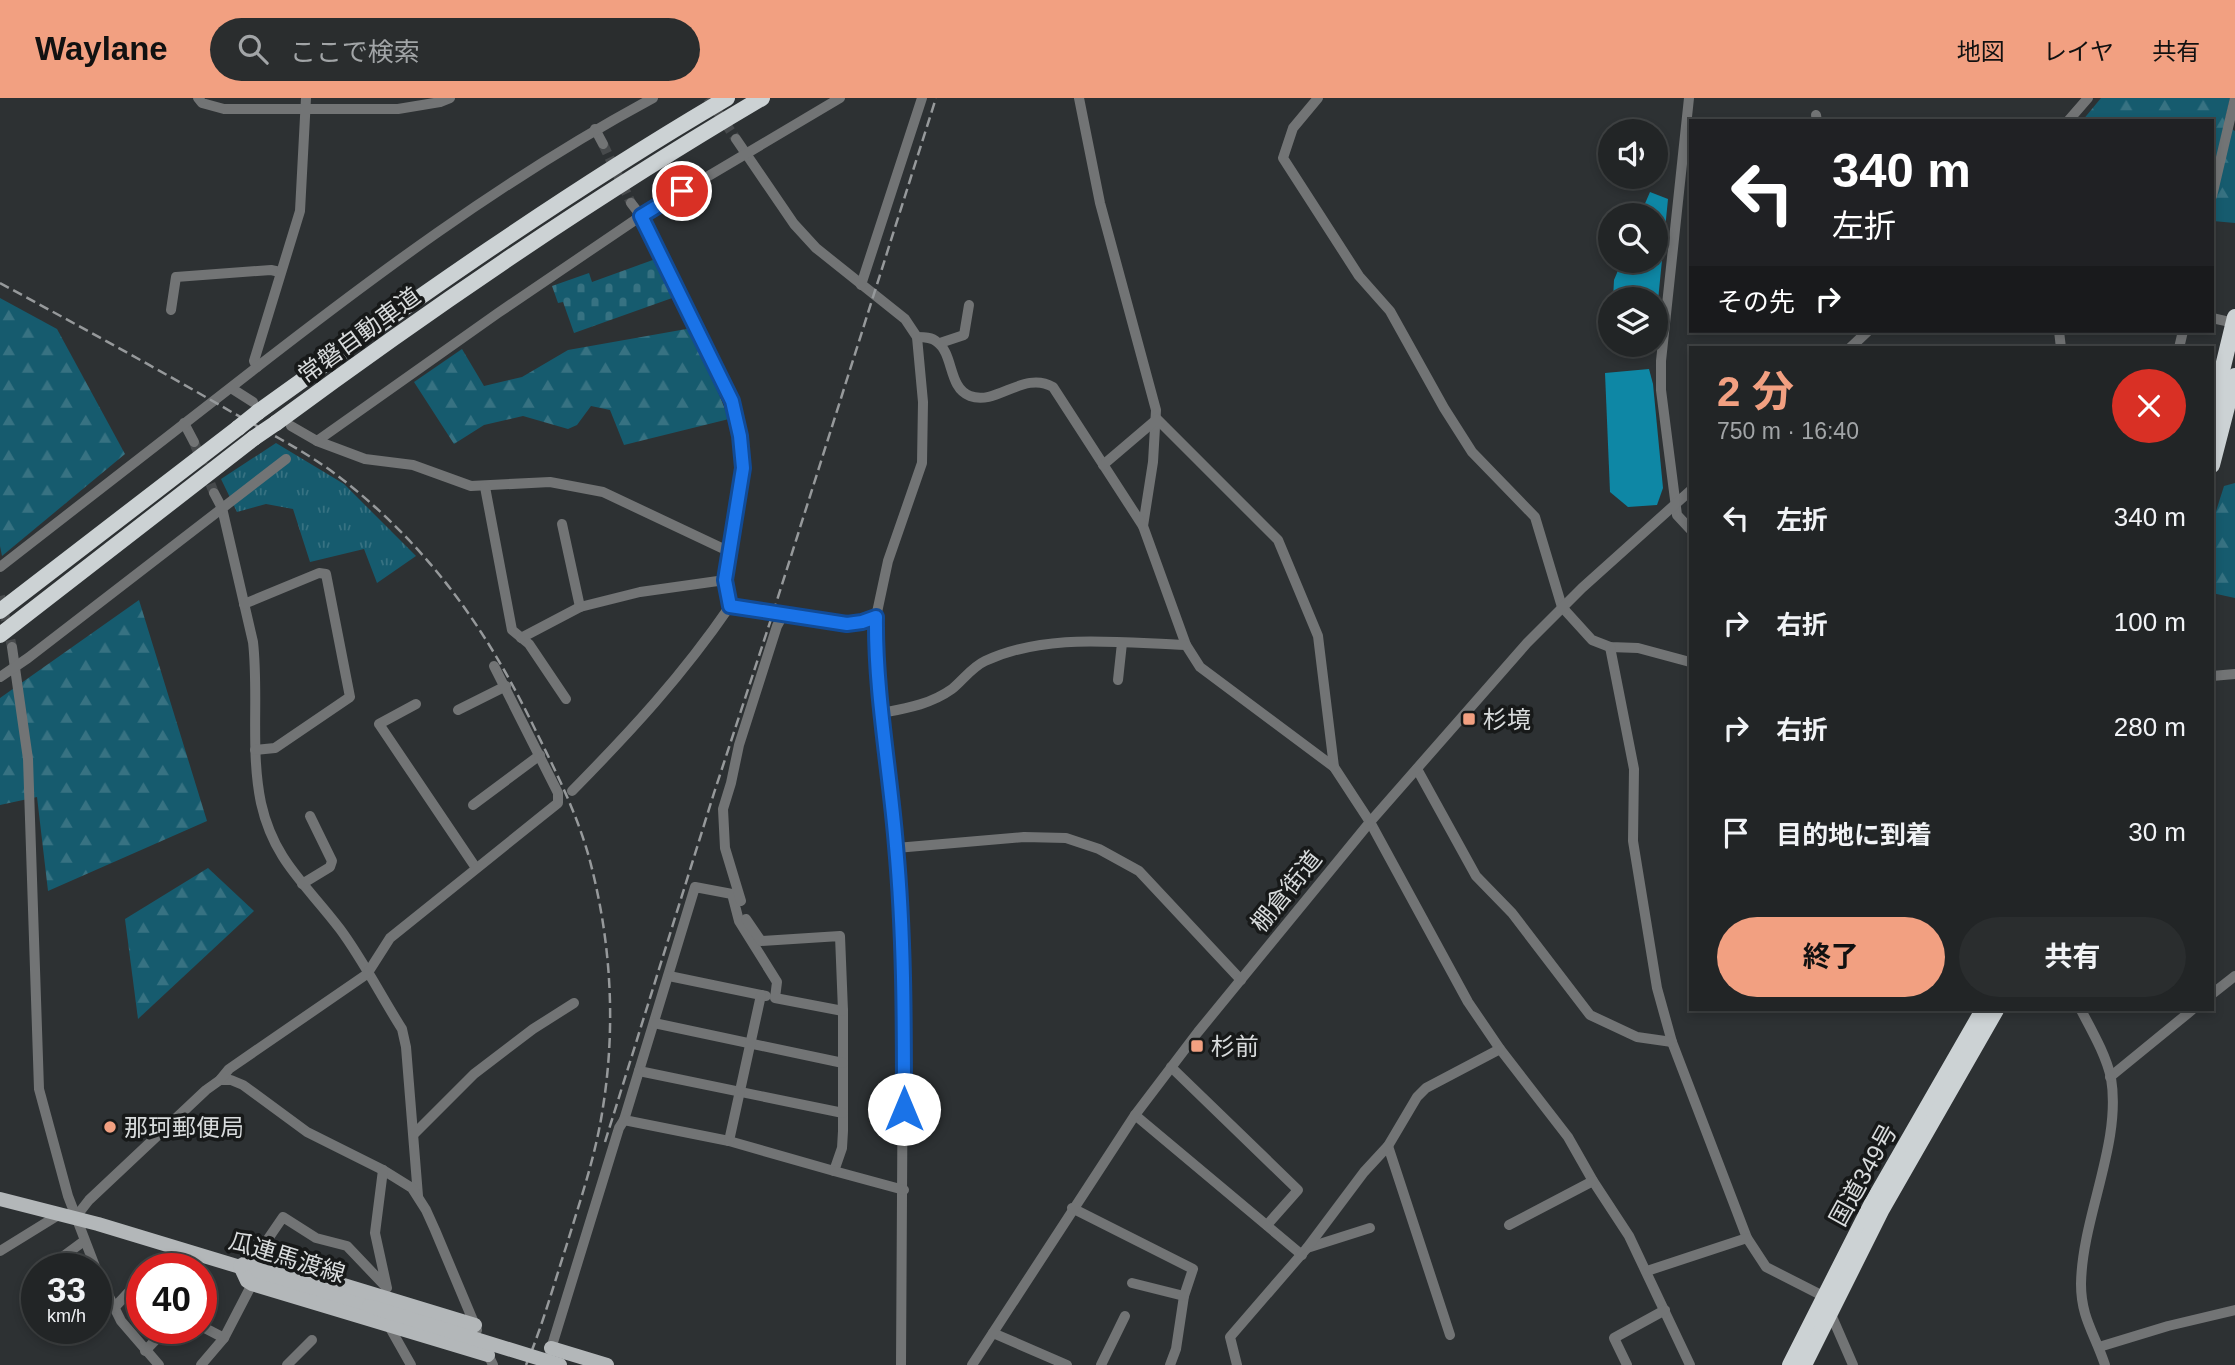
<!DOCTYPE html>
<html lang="ja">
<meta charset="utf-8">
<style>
:root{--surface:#222526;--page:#2a2d2e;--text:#f1f3f6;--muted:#a2a5a7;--line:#3f4243;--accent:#f2a081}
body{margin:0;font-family:Helvetica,"Noto Sans JP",sans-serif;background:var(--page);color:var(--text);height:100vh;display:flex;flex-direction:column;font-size:26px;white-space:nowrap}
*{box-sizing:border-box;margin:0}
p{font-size:23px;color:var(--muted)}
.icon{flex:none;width:38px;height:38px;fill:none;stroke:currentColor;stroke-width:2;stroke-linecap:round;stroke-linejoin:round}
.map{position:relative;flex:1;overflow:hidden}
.sheet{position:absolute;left:1689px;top:248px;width:525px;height:665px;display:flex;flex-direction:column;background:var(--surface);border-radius:0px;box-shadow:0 4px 10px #0003,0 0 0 2px var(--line)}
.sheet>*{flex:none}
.top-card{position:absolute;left:1689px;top:21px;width:525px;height:214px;border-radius:0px;box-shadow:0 4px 10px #0003,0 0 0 2px var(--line);background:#202124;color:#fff;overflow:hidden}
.tools{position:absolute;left:1598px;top:21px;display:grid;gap:14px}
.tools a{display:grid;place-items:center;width:70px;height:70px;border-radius:50%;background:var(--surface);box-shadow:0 4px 10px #0003,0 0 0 2px var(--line);font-size:35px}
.speed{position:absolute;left:21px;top:1155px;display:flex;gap:14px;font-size:35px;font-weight:700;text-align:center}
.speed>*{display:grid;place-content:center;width:91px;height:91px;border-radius:50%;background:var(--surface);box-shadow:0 4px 10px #0003,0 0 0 2px var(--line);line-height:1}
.speed small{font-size:18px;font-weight:400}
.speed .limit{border:10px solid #d22;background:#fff;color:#111}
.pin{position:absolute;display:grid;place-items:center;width:60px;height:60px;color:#fff;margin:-30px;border:4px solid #fff;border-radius:50%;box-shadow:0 2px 7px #0007}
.me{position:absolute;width:77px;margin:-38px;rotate:0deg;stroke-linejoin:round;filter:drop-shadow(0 0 5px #0008)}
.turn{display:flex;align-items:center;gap:24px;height:147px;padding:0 28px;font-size:32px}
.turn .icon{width:91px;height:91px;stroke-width:2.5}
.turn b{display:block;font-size:49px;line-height:60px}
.then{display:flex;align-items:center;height:66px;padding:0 28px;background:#0003;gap:14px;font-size:26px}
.round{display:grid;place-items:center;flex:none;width:74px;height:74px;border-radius:37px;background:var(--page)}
.headline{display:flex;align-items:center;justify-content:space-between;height:119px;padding:0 28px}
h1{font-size:42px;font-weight:700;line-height:52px;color:var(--accent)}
.action{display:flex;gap:14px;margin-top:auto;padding:14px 28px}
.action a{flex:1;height:80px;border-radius:42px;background:var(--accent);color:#111;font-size:28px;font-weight:700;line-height:80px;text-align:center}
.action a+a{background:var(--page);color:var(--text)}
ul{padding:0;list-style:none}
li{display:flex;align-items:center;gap:21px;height:105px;padding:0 28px}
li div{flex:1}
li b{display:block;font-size:26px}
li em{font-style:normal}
header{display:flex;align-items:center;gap:42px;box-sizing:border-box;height:98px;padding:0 35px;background:var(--accent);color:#111}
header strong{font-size:33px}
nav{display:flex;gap:38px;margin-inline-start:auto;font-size:24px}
.search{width:490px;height:63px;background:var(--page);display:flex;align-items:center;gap:18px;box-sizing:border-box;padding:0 24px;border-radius:38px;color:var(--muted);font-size:26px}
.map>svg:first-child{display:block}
.grass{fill:url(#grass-tufts)}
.forest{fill:url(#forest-firs)}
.cemetery{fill:url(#cemetery-stones)}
.water{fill:#0e87a5}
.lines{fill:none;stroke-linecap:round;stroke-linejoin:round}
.minor-tunnel{stroke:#474a4c;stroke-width:10;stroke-dasharray:10 5;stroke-linecap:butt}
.minor{stroke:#727475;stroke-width:10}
.major{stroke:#b3b7b9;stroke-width:14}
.highway{stroke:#ccd2d4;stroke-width:16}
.rail{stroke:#96999b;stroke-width:2.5;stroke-dasharray:10 5;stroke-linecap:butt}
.major-bridge{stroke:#b3b7b9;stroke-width:14}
.highway-bridge{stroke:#ccd2d4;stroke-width:16}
.route-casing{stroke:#114b97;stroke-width:18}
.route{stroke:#1a73e8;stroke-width:12}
.poi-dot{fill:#f2a081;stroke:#171919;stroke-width:2.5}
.labels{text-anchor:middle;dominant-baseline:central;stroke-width:7;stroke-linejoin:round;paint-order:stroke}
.street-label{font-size:24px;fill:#d8dbdc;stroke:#171919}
.poi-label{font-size:24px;fill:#d8dbdc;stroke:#171919;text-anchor:start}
</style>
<header>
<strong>Waylane</strong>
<div class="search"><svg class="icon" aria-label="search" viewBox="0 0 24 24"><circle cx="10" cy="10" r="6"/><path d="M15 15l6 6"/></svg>ここで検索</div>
<nav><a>地図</a><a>レイヤ</a><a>共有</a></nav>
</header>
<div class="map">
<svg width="2235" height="1267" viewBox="0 0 2235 1267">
<defs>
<pattern id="grass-tufts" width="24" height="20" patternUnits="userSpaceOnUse" patternTransform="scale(1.75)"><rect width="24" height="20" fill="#165b6e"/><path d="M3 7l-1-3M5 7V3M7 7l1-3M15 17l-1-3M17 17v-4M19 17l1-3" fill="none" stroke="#377282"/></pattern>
<pattern id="forest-firs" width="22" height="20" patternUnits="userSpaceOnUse" patternTransform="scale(1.75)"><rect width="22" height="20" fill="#165b6e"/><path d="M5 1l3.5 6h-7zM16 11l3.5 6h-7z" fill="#377282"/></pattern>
<pattern id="cemetery-stones" width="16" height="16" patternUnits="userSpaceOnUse" patternTransform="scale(1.75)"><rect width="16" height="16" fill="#165b6e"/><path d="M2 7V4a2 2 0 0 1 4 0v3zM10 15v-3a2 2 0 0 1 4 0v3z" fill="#377282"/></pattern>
</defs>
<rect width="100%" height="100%" fill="#2d3133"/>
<path class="grass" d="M276,345L344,386L416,458L377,485L364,451L310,464L293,411L266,406L237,414L221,381Z"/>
<g class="forest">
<path d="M2101,0H2230L2224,27L2235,33V125L2213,123L2218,86L2212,85V23H2082Z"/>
<path d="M0,200L57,231L125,356L2,458L0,448Z"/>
<path d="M692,230L729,321L624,347L610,312L591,308L577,327L568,331L523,318L484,327L454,346L414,284L462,251L484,288L522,279L568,252Z"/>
<path d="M2235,385V500L2212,495V426L2224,388Z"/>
<path d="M139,502L207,723L48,793L37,699L0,707V600Z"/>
<path d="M208,770L254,813L138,921L125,821Z"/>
</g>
<path class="cemetery" d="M661,159L675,199L574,235L563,204L558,205L552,188L589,175L592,184Z"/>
<g class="water">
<path d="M1650,94L1668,101L1656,223V201H1613L1614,182L1622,163H1656V117H1640Z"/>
<path d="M1649,271L1653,286L1663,390L1657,407L1628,409L1610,394L1605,275Z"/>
</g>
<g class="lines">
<g class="minor-tunnel">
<path d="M708,0L736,41"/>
<path d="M603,46L631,105"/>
<path d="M194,344L214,395"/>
<path d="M0,498L12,549"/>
</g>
<g class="minor">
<path d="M198,0L202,5L224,11H398L440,4L450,0"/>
<path d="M1079,0L1100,105L1156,312L1153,364L1143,428"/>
<path d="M1318,0L1293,30L1283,60L1359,178L1390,213L1444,310L1472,354L1535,419L1562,509L1592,542L1610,549L1638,550L1690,564"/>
<path d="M1689,0L1661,263V292L1677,417L1690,431"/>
<path d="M1816,17L1817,23"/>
<path d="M2068,23L2088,0"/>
<path d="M595,31L603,46"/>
<path d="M736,41L794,126L816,150L905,221L917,239L923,304L922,365L888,463L876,519V566L896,750L900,820L903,929L901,1267"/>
<path d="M2212,98L2235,0"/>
<path d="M861,187L922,0"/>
<path d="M171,212L176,179L271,172L280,174"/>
<path d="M2212,220L2235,225"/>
<path d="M2059,233L2061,250"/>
<path d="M917,239C924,239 932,239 937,244C954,256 948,290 970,298C997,308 1024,272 1053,289L1143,428L1186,547L1200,569L1334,669L1370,724L1468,904L1500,951L1568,1039L1593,1083L1629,1138L1690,1267"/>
<path d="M940,245L964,237L969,207"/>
<path d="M1850,250L1868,233"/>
<path d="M2179,250L2183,233"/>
<path d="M257,269L254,263L300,113L306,0"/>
<path d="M231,290L253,304"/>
<path d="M184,325L194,344"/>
<path d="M291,328L317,343L498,215L641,118L840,0"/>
<path d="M317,343L365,361L413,367L471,388L550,384L603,394L728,453"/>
<path d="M1103,367L1157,321L1278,442L1318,538L1334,669"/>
<path d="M485,389L512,532L529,546L566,601"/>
<path d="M214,395L222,410L253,544C259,597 250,652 261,705C274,763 306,786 340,831C363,862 381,898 402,931L406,949L418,1098"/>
<path d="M562,426L580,509"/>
<path d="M0,469C78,408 156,348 234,287C367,183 504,80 653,0"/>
<path d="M244,506L319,475L326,476L350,599L275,650L255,652"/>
<path d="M730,508L847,526L862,524L876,519"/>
<path d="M521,540L580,509L640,494L725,482"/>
<path d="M12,549L28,661L39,991L68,1098L96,1171"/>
<path d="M1610,549L1634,671L1633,743L1657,890L1672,944L1747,1140L1766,1169L1823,1198L1853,1267"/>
<path d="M2212,578L2235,576"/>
<path d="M0,579L28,560L286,361"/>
<path d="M1118,582L1122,545"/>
<path d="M416,606L379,626L476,770"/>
<path d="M458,612L506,588"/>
<path d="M882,615C908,610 931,606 952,591C963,582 972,569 985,563C1048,534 1119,545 1186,547"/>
<path d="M1417,671L1476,778L1512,815L1590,917L1637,939L1672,944"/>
<path d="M572,693C631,633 682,578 730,508L725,482L743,370L740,338L732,303L641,118L631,105"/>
<path d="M473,707L540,657"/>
<path d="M896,750L1024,739L1066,740L1099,751L1139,773L1241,882"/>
<path d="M302,786L330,769L332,763L310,718"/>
<path d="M695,789L732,796L739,823L777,884L775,900L843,913V1033L842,1050L834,1073L729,1043L624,1022Z"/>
<path d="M741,803L725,750L723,711L731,685L739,647L777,528L783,517"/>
<path d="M746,821L761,843L840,838L843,913"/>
<path d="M669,878L766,898"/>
<path d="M2212,896L2235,878"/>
<path d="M2081,912C2092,933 2106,957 2111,980C2122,1045 2082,1119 2081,1186C2081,1220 2095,1236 2105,1267"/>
<path d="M654,925L843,965"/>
<path d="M1171,969L1298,1092L1267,1127"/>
<path d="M639,973L843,1015"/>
<path d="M2110,979L2192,912"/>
<path d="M220,982H231L243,987L307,1034L383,1072L412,1090L426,1112L435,1132L477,1232"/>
<path d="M1135,1017L1302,1157"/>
<path d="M414,1036L474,976L533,931L574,905"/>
<path d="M729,1043L761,897"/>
<path d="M1388,1048L1450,1237"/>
<path d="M834,1073L904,1092"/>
<path d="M1072,1110L1193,1171L1184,1198L1176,1251L1170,1267"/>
<path d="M75,1120L89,1102L206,992L220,982L229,971L367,876L390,840L558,705V695L494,568"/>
<path d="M1509,1127L1593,1083"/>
<path d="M1307,1150L1370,1130"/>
<path d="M0,1153L60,1116"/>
<path d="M255,1160L283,1119L316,1140L347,1148L387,1190L375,1135L383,1072"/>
<path d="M46,1171L84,1143"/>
<path d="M96,1172L121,1223L159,1267"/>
<path d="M1647,1173L1747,1140"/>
<path d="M29,1183L37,1178"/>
<path d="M1132,1185L1184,1198"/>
<path d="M114,1210L140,1182L142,1184"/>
<path d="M201,1228L224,1240"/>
<path d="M389,1228L411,1267"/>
<path d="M50,1234L55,1230"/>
<path d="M993,1235L1067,1267"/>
<path d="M2099,1249L2168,1228L2235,1212"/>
<path d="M485,1250L493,1267"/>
<path d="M145,1253L167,1230"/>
<path d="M550,1254L619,1030L624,1022"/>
<path d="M201,1267L224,1240L252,1186"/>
<path d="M287,1267L312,1242"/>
<path d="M972,1267L1135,1017L1198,934L1370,724L1527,545L1582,490L1690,393"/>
<path d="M1101,1267L1125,1218"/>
<path d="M1237,1267L1230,1239L1307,1150L1364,1074L1388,1048L1417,999L1426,990L1500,951"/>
<path d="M1627,1267L1614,1240L1665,1212"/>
</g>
<g class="major">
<path d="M0,1101L98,1126L369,1208"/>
<path d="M240,1168L247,1183L252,1186L488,1257"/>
<path d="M240,1168L255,1160L475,1227"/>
<path d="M551,1250L607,1267"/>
</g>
<g class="highway">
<path d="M258,314C411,204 565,95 727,0"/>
<path d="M2212,314L2235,219"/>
<path d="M276,325C433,209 594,99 762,0"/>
<path d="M2212,367L2235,278"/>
<path d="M0,513L238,330"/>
<path d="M0,537L254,340"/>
<path d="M1790,1267L1871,1107L1983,912"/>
<path d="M1804,1267L1882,1111L1996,912"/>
</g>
<g class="rail">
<path d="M0,185C79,228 158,271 235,316C273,337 314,358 347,385C429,451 485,529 531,623C553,668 577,714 590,763C611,843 616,927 603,1009C596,1057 580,1103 566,1149C553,1189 542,1229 526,1267"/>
<path d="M605,1044L714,695L773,515L936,0"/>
</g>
<path class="major-bridge" d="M369,1208L560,1267"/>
<g class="highway-bridge">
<path d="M238,330L258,314"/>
<path d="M254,340L276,325"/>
</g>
</g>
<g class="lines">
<g class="route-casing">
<path id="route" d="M682,93L641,118L732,303L740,338L743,370L725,482L730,508L847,526L862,524L876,519C875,595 890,672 896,748C904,835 904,923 904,1011"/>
</g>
<use href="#route" class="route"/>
</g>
<g class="poi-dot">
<rect x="1462" y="614" width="14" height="14" rx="3.5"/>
<rect x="1190" y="941" width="14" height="14" rx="3.5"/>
<circle cx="110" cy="1029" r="7"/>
</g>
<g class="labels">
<g class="street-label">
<text transform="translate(359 237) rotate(-36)">常磐自動車道</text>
<text transform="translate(1286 793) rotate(-51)">棚倉街道</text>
<text transform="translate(1863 1077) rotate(-61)">国道349号</text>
<text transform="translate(287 1159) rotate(17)">瓜連馬渡線</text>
</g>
<g class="poi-label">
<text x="1483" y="621">杉境</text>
<text x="1211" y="948">杉前</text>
<text x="124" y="1029">那珂郵便局</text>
</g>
</g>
</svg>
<div class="tools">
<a><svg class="icon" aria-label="sound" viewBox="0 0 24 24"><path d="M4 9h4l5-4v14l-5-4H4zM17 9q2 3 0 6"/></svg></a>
<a><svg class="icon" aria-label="search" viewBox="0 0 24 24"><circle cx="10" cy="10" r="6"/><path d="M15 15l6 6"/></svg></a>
<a><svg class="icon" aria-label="layers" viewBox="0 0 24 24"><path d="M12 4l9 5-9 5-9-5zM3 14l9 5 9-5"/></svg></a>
</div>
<div class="speed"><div>33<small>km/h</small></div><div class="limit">40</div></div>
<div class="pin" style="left:682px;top:93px;background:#d93025"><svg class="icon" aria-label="arrive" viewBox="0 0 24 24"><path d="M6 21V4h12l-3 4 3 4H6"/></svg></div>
<svg class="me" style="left:904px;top:1011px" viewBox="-20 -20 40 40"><circle r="19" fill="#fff"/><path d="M0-13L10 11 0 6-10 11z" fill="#1a73e8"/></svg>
<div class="top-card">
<div class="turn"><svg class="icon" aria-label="left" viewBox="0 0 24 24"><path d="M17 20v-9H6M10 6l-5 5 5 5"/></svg><div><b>340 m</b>左折</div></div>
<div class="then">その先<svg class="icon" aria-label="right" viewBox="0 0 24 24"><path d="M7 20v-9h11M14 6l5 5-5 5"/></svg></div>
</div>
<section class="sheet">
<div class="headline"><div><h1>2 分</h1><p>750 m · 16:40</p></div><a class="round" style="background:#d93025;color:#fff"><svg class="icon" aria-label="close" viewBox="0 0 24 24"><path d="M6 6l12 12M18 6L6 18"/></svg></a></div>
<ul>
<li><svg class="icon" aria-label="left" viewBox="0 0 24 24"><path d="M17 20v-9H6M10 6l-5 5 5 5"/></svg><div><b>左折</b></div><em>340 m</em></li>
<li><svg class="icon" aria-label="right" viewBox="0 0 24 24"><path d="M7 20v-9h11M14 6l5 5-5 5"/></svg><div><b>右折</b></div><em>100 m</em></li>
<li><svg class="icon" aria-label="right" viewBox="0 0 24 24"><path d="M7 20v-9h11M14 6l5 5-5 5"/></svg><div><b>右折</b></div><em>280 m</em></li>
<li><svg class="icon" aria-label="arrive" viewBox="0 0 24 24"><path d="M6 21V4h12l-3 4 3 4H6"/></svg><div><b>目的地に到着</b></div><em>30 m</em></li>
</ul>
<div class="action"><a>終了</a><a>共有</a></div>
</section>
</div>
